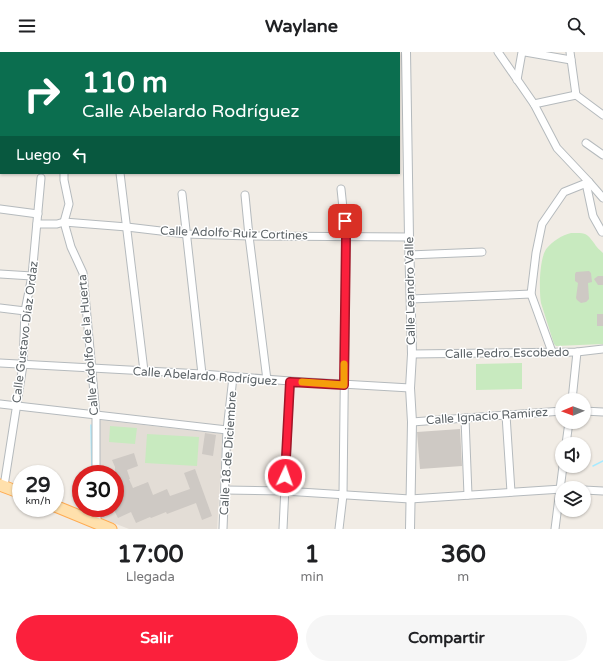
<!DOCTYPE html>
<html lang="es">
<meta charset="utf-8">
<style>
:root{--surface:#fff;--page:#f6f6f6;--text:#202124;--muted:#757577;--accent:#fb203c}
body{margin:0;font-family:"Varela Round",sans-serif;background:var(--page);color:var(--text);height:100vh;display:flex;flex-direction:column;font-size:15px;white-space:nowrap}
*{box-sizing:border-box;margin:0}
p{font-size:13px;color:var(--muted)}
.icon{flex:none;width:22px;height:22px;fill:none;stroke:currentColor;stroke-width:2;stroke-linecap:round;stroke-linejoin:round}
.map{position:relative;height:477px;overflow:hidden}
.drawer{display:flex;flex-direction:column;background:var(--surface);flex:1}
.drawer>*{flex:none}
.guide{position:absolute;left:0px;top:0px;width:400px;height:122px;box-shadow:0 1px 3px #0004;background:#0b6e4f;color:#fff;overflow:hidden}
.needle{width:26px;rotate:269deg}
.tools{position:absolute;left:555px;top:341px;display:grid;gap:8px}
.tools a{display:grid;place-items:center;width:36px;height:36px;border-radius:50%;background:var(--surface);box-shadow:0 1px 3px #0004;font-size:20px}
.speed{position:absolute;left:12px;top:413px;display:flex;gap:8px;font-size:20px;font-weight:700;text-align:center}
.speed>*{display:grid;place-content:center;width:52px;height:52px;border-radius:50%;background:var(--surface);box-shadow:0 1px 3px #0004;line-height:1}
.speed small{font-size:10px;font-weight:400}
.speed .limit{border:6px solid #d22;background:#fff;color:#111}
.pin{position:absolute;display:grid;place-items:center;width:34px;height:34px;color:#fff;margin:-17px;border-radius:8px;box-shadow:0 2px 6px #0006}
.me{position:absolute;width:44px;margin:-22px;rotate:3deg;stroke-linejoin:round;filter:drop-shadow(0 0 3px #0008)}
.turn{display:flex;align-items:center;gap:14px;height:84px;padding:0 16px;font-size:18px}
.turn .icon{width:52px;height:52px;stroke-width:2.5}
.turn b{display:block;font-size:28px;line-height:34px}
.then{display:flex;align-items:center;height:38px;padding:0 16px;background:#0003;gap:8px;font-size:15px}
.eta{display:flex;justify-content:space-evenly;align-items:center;height:68px;text-align:center}
.eta b{font-size:24px;font-weight:700;line-height:28px}
.primary-button{display:flex;gap:8px;margin-top:auto;padding:8px 16px}
.primary-button a{flex:1;height:46px;border-radius:24px;background:var(--accent);color:#fff;font-size:16px;font-weight:700;line-height:46px;text-align:center}
.primary-button a+a{background:var(--page);color:var(--text)}
header{display:flex;justify-content:space-between;align-items:center;height:52px;padding:0 16px;background:var(--surface);font-size:18px;font-weight:700}
.map>svg:first-child{display:block}
.education{fill:#e3ddd6}
.green{fill:#c8eabf}
.lines{fill:none;stroke-linecap:round;stroke-linejoin:round}
.stream{stroke:#a7eaff;stroke-width:1.5}
.building{fill:#cec9c4}
.minor-casing{stroke:#b5babd;stroke-width:9}
.tertiary-casing{stroke:#b5babd;stroke-width:10}
.primary-casing{stroke:#ffaa50;stroke-width:13}
.minor{stroke:#fff;stroke-width:7}
.tertiary{stroke:#fff;stroke-width:8}
.primary{stroke:#ffe0ac;stroke-width:11}
.route-casing{stroke:#a31527;stroke-width:10}
.route{stroke:#fb203c;stroke-width:7}
.slow{stroke:#f59e0b;stroke-width:7}
.labels{text-anchor:middle;dominant-baseline:central;stroke-width:3;stroke-linejoin:round;paint-order:stroke}
.street-label{font-size:12px;fill:#5c6367;stroke:#fff}
</style>
<header><svg class="icon" aria-label="menu" viewBox="0 0 24 24"><path d="M4 6h16M4 12h16M4 18h16"/></svg>Waylane<svg class="icon" aria-label="search" viewBox="0 0 24 24"><circle cx="10" cy="10" r="6"/><path d="M15 15l6 6"/></svg></header>
<div class="map">
<svg width="603" height="477" viewBox="0 0 603 477">
<rect width="100%" height="100%" fill="#f1ece5"/>
<path class="education" d="M99,368L223,382L217,477H129L101,466V456H115V422H100Z"/>
<g class="green">
<path d="M571,181C585,181 586,180 594,191C596,195 600,198 603,201V292L556,294L554,292L541,251C539,240 539,205 547,196C553,189 562,183 571,181Z"/>
<path d="M522,311V337L476,338V312Z"/>
<path d="M110,374L137,376L135,392L109,390Z"/>
<path d="M147,382L199,385L197,414L145,411Z"/>
</g>
<g class="lines">
<g class="stream">
<path d="M91,373L92,422"/>
<path d="M593,414L603,409"/>
<path d="M93,456V461"/>
</g>
</g>
<g class="building">
<path d="M589,219L591,221L592,230L588,231L589,247L586,250L581,251L577,248L576,246L578,231L575,229V222L576,220Z"/>
<path d="M598,224H603V233H598L594,227Z"/>
<rect x="597" y="262" width="6" height="12"/>
<path d="M460,377L462,414L420,417L417,380Z"/>
<path d="M205,381L216,383L213,404L202,402Z"/>
<path d="M134,401L138,414L127,418L130,427H129L133,436L148,430L153,443L167,437L170,444L190,437L184,421L195,417L212,464L202,468L196,451L167,462L166,460L151,466L150,465L136,471L131,460L118,466L113,456H115V415L112,408Z"/>
</g>
<g class="lines">
<g class="minor-casing">
<g id="minor">
<path d="M498,0L534,52L557,96L589,130L603,146"/>
<path d="M525,0L571,8"/>
<path d="M517,28L522,0"/>
<path d="M576,43L603,63"/>
<path d="M534,52L576,43L570,0"/>
<path d="M586,91L603,103"/>
<path d="M64,121V128L69,152L64,170L71,195L83,221L96,363V422"/>
<path d="M120,121L144,319"/>
<path d="M586,131L593,164L602,180"/>
<path d="M182,142L202,322"/>
<path d="M245,143L249,184L267,328"/>
<path d="M0,157L38,162"/>
<path d="M37,172H57L64,170L127,175L186,182L249,184L409,185"/>
<path d="M409,203L482,200"/>
<path d="M0,222L32,224"/>
<path d="M411,247L531,242"/>
<path d="M0,256L25,259"/>
<path d="M552,300L531,242L536,201L542,172L564,140L589,130"/>
<path d="M412,302L577,300L603,297"/>
<path d="M0,311L202,322L290,329L410,336"/>
<path d="M572,348L577,300"/>
<path d="M0,352L227,378"/>
<path d="M584,359L603,360"/>
<path d="M506,363L511,440"/>
<path d="M465,366L468,443"/>
<path d="M412,370L562,359"/>
<path d="M566,392L569,370"/>
<path d="M4,434L23,313L25,259L32,224L41,126"/>
<path d="M225,438L284,439L410,447L562,437"/>
<path d="M584,438L603,439"/>
<path d="M97,456V471"/>
<path d="M223,477L227,378L233,325"/>
<path d="M283,477L290,329"/>
<path d="M339,477L343,443L346,185L341,137"/>
<path d="M555,477L563,414"/>
</g>
</g>
<g class="tertiary-casing">
<path id="tertiary" d="M406,0L409,185L412,302L410,336L412,370L410,477"/>
</g>
<g class="primary-casing">
<g id="primary">
<path d="M0,433L21,441"/>
<path d="M55,454L111,477"/>
</g>
</g>
<use href="#minor" class="minor"/>
<use href="#tertiary" class="tertiary"/>
<use href="#primary" class="primary"/>
</g>
<g class="lines">
<g class="route-casing">
<path id="route" d="M285,424L290,330L344,333L346,185L345,169"/>
</g>
<use href="#route" class="route"/>
<path class="slow" d="M302,330L344,333V312"/>
</g>
<g class="labels">
<g class="street-label">
<text transform="translate(234 181) rotate(2)">Calle Adolfo Ruiz Cortines</text>
<text transform="translate(410 239) rotate(-91)">Calle Leandro Valle</text>
<text transform="translate(25 280) rotate(-83)">Calle Gustavo Díaz Ordaz</text>
<text transform="translate(88 293) rotate(-95)">Calle Adolfo de la Huerta</text>
<text transform="translate(507 301) rotate(-1)">Calle Pedro Escobedo</text>
<text transform="translate(205 324) rotate(4)">Calle Abelardo Rodríguez</text>
<text transform="translate(487 364) rotate(-4)">Calle Ignacio Ramírez</text>
<text transform="translate(228 401) rotate(-86)">Calle 18 de Diciembre</text>
</g>
</g>
</svg>
<div class="tools">
<a><svg class="needle" viewBox="-14 -14 28 28"><path d="M0-13l5 13h-10z" fill="#e53935"/><path d="M0 13l5-13h-10z" fill="#757577"/></svg></a>
<a><svg class="icon" aria-label="sound" viewBox="0 0 24 24"><path d="M4 9h4l5-4v14l-5-4H4zM17 9q2 3 0 6"/></svg></a>
<a><svg class="icon" aria-label="layers" viewBox="0 0 24 24"><path d="M12 4l9 5-9 5-9-5zM3 14l9 5 9-5"/></svg></a>
</div>
<div class="speed"><div>29<small>km/h</small></div><div class="limit">30</div></div>
<div class="pin" style="left:345px;top:169px;background:#d93025"><svg class="icon" aria-label="arrive" viewBox="0 0 24 24"><path d="M6 21V4h12l-3 4 3 4H6"/></svg></div>
<svg class="me" style="left:285px;top:424px" viewBox="-20 -20 40 40"><circle r="17" fill="#fb203c" stroke="#fff" stroke-width="3"/><path d="M0-11L8 9 0 5-8 9z" fill="#fff"/></svg>
<div class="guide">
<div class="turn"><svg class="icon" aria-label="right" viewBox="0 0 24 24"><path d="M7 20v-9h11M14 6l5 5-5 5"/></svg><div><b>110 m</b>Calle Abelardo Rodríguez</div></div>
<div class="then">Luego<svg class="icon" aria-label="left" viewBox="0 0 24 24"><path d="M17 20v-9H6M10 6l-5 5 5 5"/></svg></div>
</div>
</div>
<section class="drawer">
<div class="eta">
<div><b>17:00</b><p>Llegada</p></div>
<div><b>1</b><p>min</p></div>
<div><b>360</b><p>m</p></div>
</div>
<div class="primary-button"><a>Salir</a><a>Compartir</a></div>
</section>
